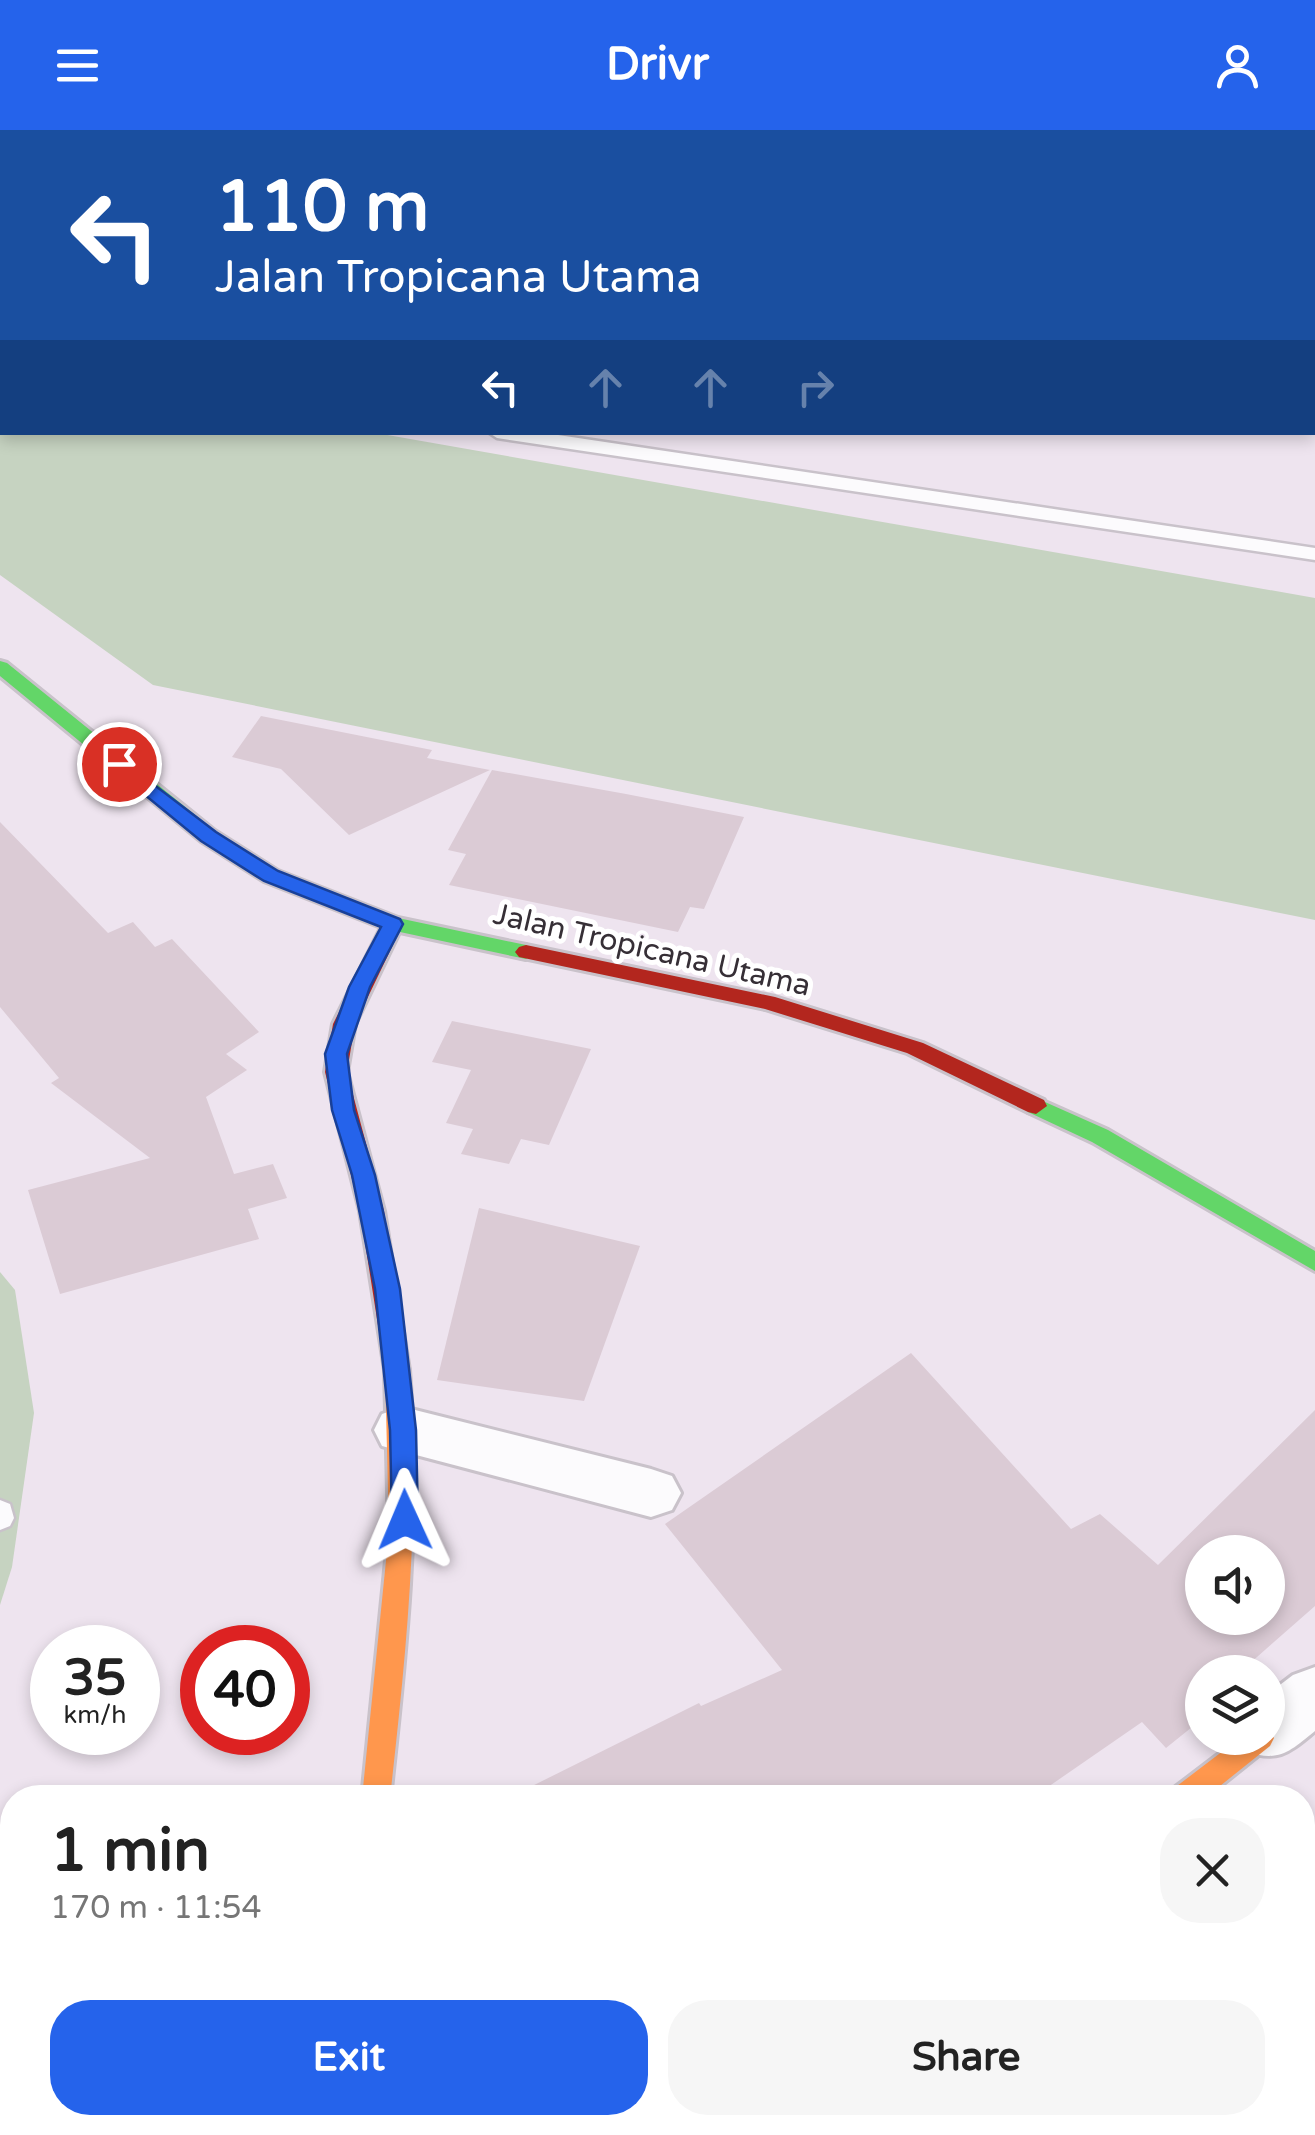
<!DOCTYPE html>
<meta charset="utf-8">
<style>
:root{--surface:#fff;--page:#f6f6f6;--text:#222;--muted:#767676;--accent:#2563eb}
body{margin:0;font-family:"Varela Round",sans-serif;background:var(--page);color:var(--text);height:100vh;display:flex;flex-direction:column;font-size:38px;white-space:nowrap}
*{box-sizing:border-box;margin:0}
p{font-size:32px;color:var(--muted)}
.icon{flex:none;width:55px;height:55px;fill:none;stroke:currentColor;stroke-width:2;stroke-linecap:round;stroke-linejoin:round}
.map{position:relative;flex:1;overflow:hidden}
.panel{position:absolute;left:0px;top:1655px;width:1315px;height:350px;display:flex;flex-direction:column;background:var(--surface);border-radius:40px 40px 0 0;box-shadow:0 5px 15px #0003}
.panel>*{flex:none}
.hud{position:absolute;left:0px;top:0px;width:1315px;height:305px;box-shadow:0 5px 15px #0003;background:#1a4fa0;color:#fff;overflow:hidden}
.controls{position:absolute;left:1185px;top:1405px;display:grid;gap:20px}
.controls a{display:grid;place-items:center;width:100px;height:100px;border-radius:50%;background:var(--surface);box-shadow:0 5px 15px #0003;font-size:50px}
.speed{position:absolute;left:30px;top:1495px;display:flex;gap:20px;font-size:50px;font-weight:700;text-align:center}
.speed>*{display:grid;place-content:center;width:130px;height:130px;border-radius:50%;background:var(--surface);box-shadow:0 5px 15px #0003;line-height:1}
.speed small{font-size:25px;font-weight:400}
.speed .limit{border:15px solid #d22;background:#fff;color:#111}
.pin{position:absolute;display:grid;place-items:center;width:85px;height:85px;color:#fff;margin:-42px;border:5px solid #fff;border-radius:50%;box-shadow:0 2px 10px #0007}
.me{position:absolute;width:110px;margin:-55px;rotate:359deg;stroke-linejoin:round;filter:drop-shadow(0 0 8px #0008)}
.turn{display:flex;align-items:center;gap:35px;height:210px;padding:0 50px;font-size:45px}
.turn .icon{width:130px;height:130px;stroke-width:2.5}
.turn b{display:block;font-size:70px;line-height:85px}
.lanes{display:flex;align-items:center;height:95px;padding:0 50px;background:#0003;justify-content:center;gap:50px;direction:ltr}
.lanes .off{opacity:.35}
.round{display:grid;place-items:center;flex:none;width:105px;height:105px;border-radius:40px;background:var(--page)}
.head{display:flex;align-items:center;justify-content:space-between;height:170px;padding:0 50px}
h1{font-size:60px;font-weight:800;line-height:75px}
.primary-button{display:flex;gap:20px;margin-top:auto;padding:20px 50px}
.primary-button a{flex:1;height:115px;border-radius:40px;background:var(--accent);color:#fff;font-size:40px;font-weight:800;line-height:115px;text-align:center}
.primary-button a+a{background:var(--page);color:var(--text)}
header{display:flex;justify-content:space-between;align-items:center;height:130px;padding:0 50px;background:var(--accent);color:#fff;font-size:45px;font-weight:800}
.map>svg:first-child{display:block}
.green{fill:#c6d3c1}
.building{fill:#dbcbd5;fill-rule:evenodd}
.lines{fill:none;stroke-linecap:round;stroke-linejoin:round}
.lane-casing{stroke:#c9c2ca;stroke-width:5}
.street-casing{stroke:#c9c2ca;stroke-width:6}
.fast-casing{stroke:#c9c2ca;stroke-width:6}
.slow-casing{stroke:#c9c2ca;stroke-width:6}
.jam-casing{stroke:#c9c2ca;stroke-width:6}
.lane{fill:#fcfbfd;fill-rule:evenodd}
.street{fill:#fcfbfd;fill-rule:evenodd}
.fast{fill:#63d668;fill-rule:evenodd}
.slow{fill:#ff974d;fill-rule:evenodd}
.jam{fill:#b3261e;fill-rule:evenodd}
.route{fill:#2563eb;stroke:#184099;stroke-width:2.5}
.labels{text-anchor:middle;dominant-baseline:central;stroke-width:10;stroke-linejoin:round;paint-order:stroke}
.street-label{font-size:30px;fill:#362f36;stroke:#fff}
</style>
<header><svg class="icon" aria-label="menu" viewBox="0 0 24 24"><path d="M4 6h16M4 12h16M4 18h16"/></svg>Drivr<svg class="icon" aria-label="person" viewBox="0 0 24 24"><circle cx="12" cy="8" r="4"/><path d="M4 21q1-7 8-7t8 7"/></svg></header>
<div class="map">
<svg width="1315" height="2005" viewBox="0 0 1315 2005">
<rect width="100%" height="100%" fill="#eee4ef"/>
<g class="green">
<path d="M0,241L2,302L376,303L1315,468V790L153,555L0,445Z"/>
<path d="M0,1142L15,1160L34,1283L12,1437L0,1475Z"/>
</g>
<g class="building">
<path d="M261,586L432,620L427,628L490,640L349,705L281,639L232,627Z"/>
<path d="M492,640L626,664L744,687L704,779L690,777L678,802L449,755L466,724L448,720Z"/>
<path d="M0,692L108,803L133,792L155,817L172,809L259,902L226,924L247,940L206,967L234,1044L273,1034L287,1068L248,1079L259,1109L60,1164L28,1060L150,1028L51,953L59,948L0,877Z"/>
<path d="M452,891L591,919L549,1015L521,1009L509,1034L461,1024L473,999L446,993L471,940L432,932Z"/>
<path d="M479,1078L640,1116L584,1271L437,1250Z"/>
<path d="M911,1223L1071,1399L1100,1384L1158,1435L1315,1280V1476L1240,1542H1202V1589L1166,1618L1142,1592L1032,1668H508L699,1573L701,1576L782,1540L665,1394ZM1202,1422H1268V1488H1202Z"/>
</g>
<g class="lines">
<g class="lane-casing">
<g id="lane">
<rect x="0" y="20" width="2" height="10"/>
<rect x="1312" y="245" width="3" height="10"/>
<path d="M0,257L2,258V269H0Z"/>
<path d="M488,302H538L1315,418V430L497,308Z"/>
<path d="M0,1370L10,1374L14,1388L10,1396L0,1400Z"/>
</g>
</g>
<g class="street-casing">
<g id="street">
<path d="M1312,17H1315L1312,45Z"/>
<path d="M403,1277L651,1339L672,1346L681,1363L672,1380L651,1387L382,1316L374,1300L382,1284Z"/>
<path d="M1315,1537V1601C1289,1622 1279,1633 1245,1621L1239,1608H1268V1564L1293,1545Z"/>
<path d="M289,1992H361L360,2005H288Z"/>
<path d="M609,1992H699L694,2005H603Z"/>
</g>
</g>
<g class="fast-casing">
<g id="fast">
<path d="M0,531L7,533L215,701L278,741L398,788L526,815L537,822L526,829L386,799L264,751L201,711L0,546Z"/>
<path d="M1036,968L1108,1000L1315,1121V1141L1092,1012L1028,982L1025,976L1028,970Z"/>
</g>
</g>
<g class="slow-casing">
<g id="slow">
<path d="M397,1230L406,1233L409,1240C421,1384 406,1525 390,1668H362L389,1401L385,1240L388,1233Z"/>
<path d="M1268,1599L1274,1608L1270,1616L1205,1668H1169L1173,1659L1240,1608H1268Z"/>
</g>
</g>
<g class="jam-casing">
<g id="jam">
<path d="M926,0H1113L1111,2Z"/>
<path d="M393,787L403,794L355,894L347,942L384,1081L409,1240L406,1247H388L385,1240L360,1081L325,942L333,894L383,794Z"/>
<path d="M526,815L775,867L923,913L1044,970L1047,976L1036,984L1028,982L907,923L765,879L519,827L515,822L519,817Z"/>
</g>
</g>
<use href="#lane" class="lane"/>
<use href="#street" class="street"/>
<use href="#fast" class="fast"/>
<use href="#slow" class="slow"/>
<use href="#jam" class="jam"/>
</g>
<path class="route" d="M119,628L216,702L278,741L400,789L403,794L370,857L347,924L354,980L375,1045L400,1159L416,1300L418,1390L414,1397L405,1400L396,1397L392,1390L390,1300L375,1159L352,1045L332,980L325,924L349,857L381,797L264,751L201,711L112,638L109,634Z"/>
<g class="labels">
<g class="street-label">
<text transform="translate(652 820) rotate(13)">Jalan Tropicana Utama</text>
</g>
</g>
</svg>
<div class="controls">
<a><svg class="icon" aria-label="sound" viewBox="0 0 24 24"><path d="M4 9h4l5-4v14l-5-4H4zM17 9q2 3 0 6"/></svg></a>
<a><svg class="icon" aria-label="layers" viewBox="0 0 24 24"><path d="M12 4l9 5-9 5-9-5zM3 14l9 5 9-5"/></svg></a>
</div>
<div class="speed"><div>35<small>km/h</small></div><div class="limit">40</div></div>
<div class="pin" style="left:119px;top:634px;background:#d93025"><svg class="icon" aria-label="arrive" viewBox="0 0 24 24"><path d="M6 21V4h12l-3 4 3 4H6"/></svg></div>
<svg class="me" style="left:405px;top:1390px" viewBox="-20 -20 40 40"><path d="M0-17L14 15 0 8-14 15z" fill="#2563eb" stroke="#fff" stroke-width="4"/></svg>
<div class="hud">
<div class="turn"><svg class="icon" aria-label="left" viewBox="0 0 24 24"><path d="M17 20v-9H6M10 6l-5 5 5 5"/></svg><div><b>110 m</b>Jalan Tropicana Utama</div></div>
<div class="lanes"><svg class="icon" aria-label="left" viewBox="0 0 24 24"><path d="M17 20v-9H6M10 6l-5 5 5 5"/></svg><svg class="icon off" aria-label="ahead" viewBox="0 0 24 24"><path d="M12 20V5M6 11l6-6 6 6"/></svg><svg class="icon off" aria-label="ahead" viewBox="0 0 24 24"><path d="M12 20V5M6 11l6-6 6 6"/></svg><svg class="icon off" aria-label="right" viewBox="0 0 24 24"><path d="M7 20v-9h11M14 6l5 5-5 5"/></svg></div>
</div>
<section class="panel">
<div class="head"><div><h1>1 min</h1><p>170 m · 11:54</p></div><a class="round"><svg class="icon" aria-label="close" viewBox="0 0 24 24"><path d="M6 6l12 12M18 6L6 18"/></svg></a></div>
<div class="primary-button"><a>Exit</a><a>Share</a></div>
</section>
</div>
